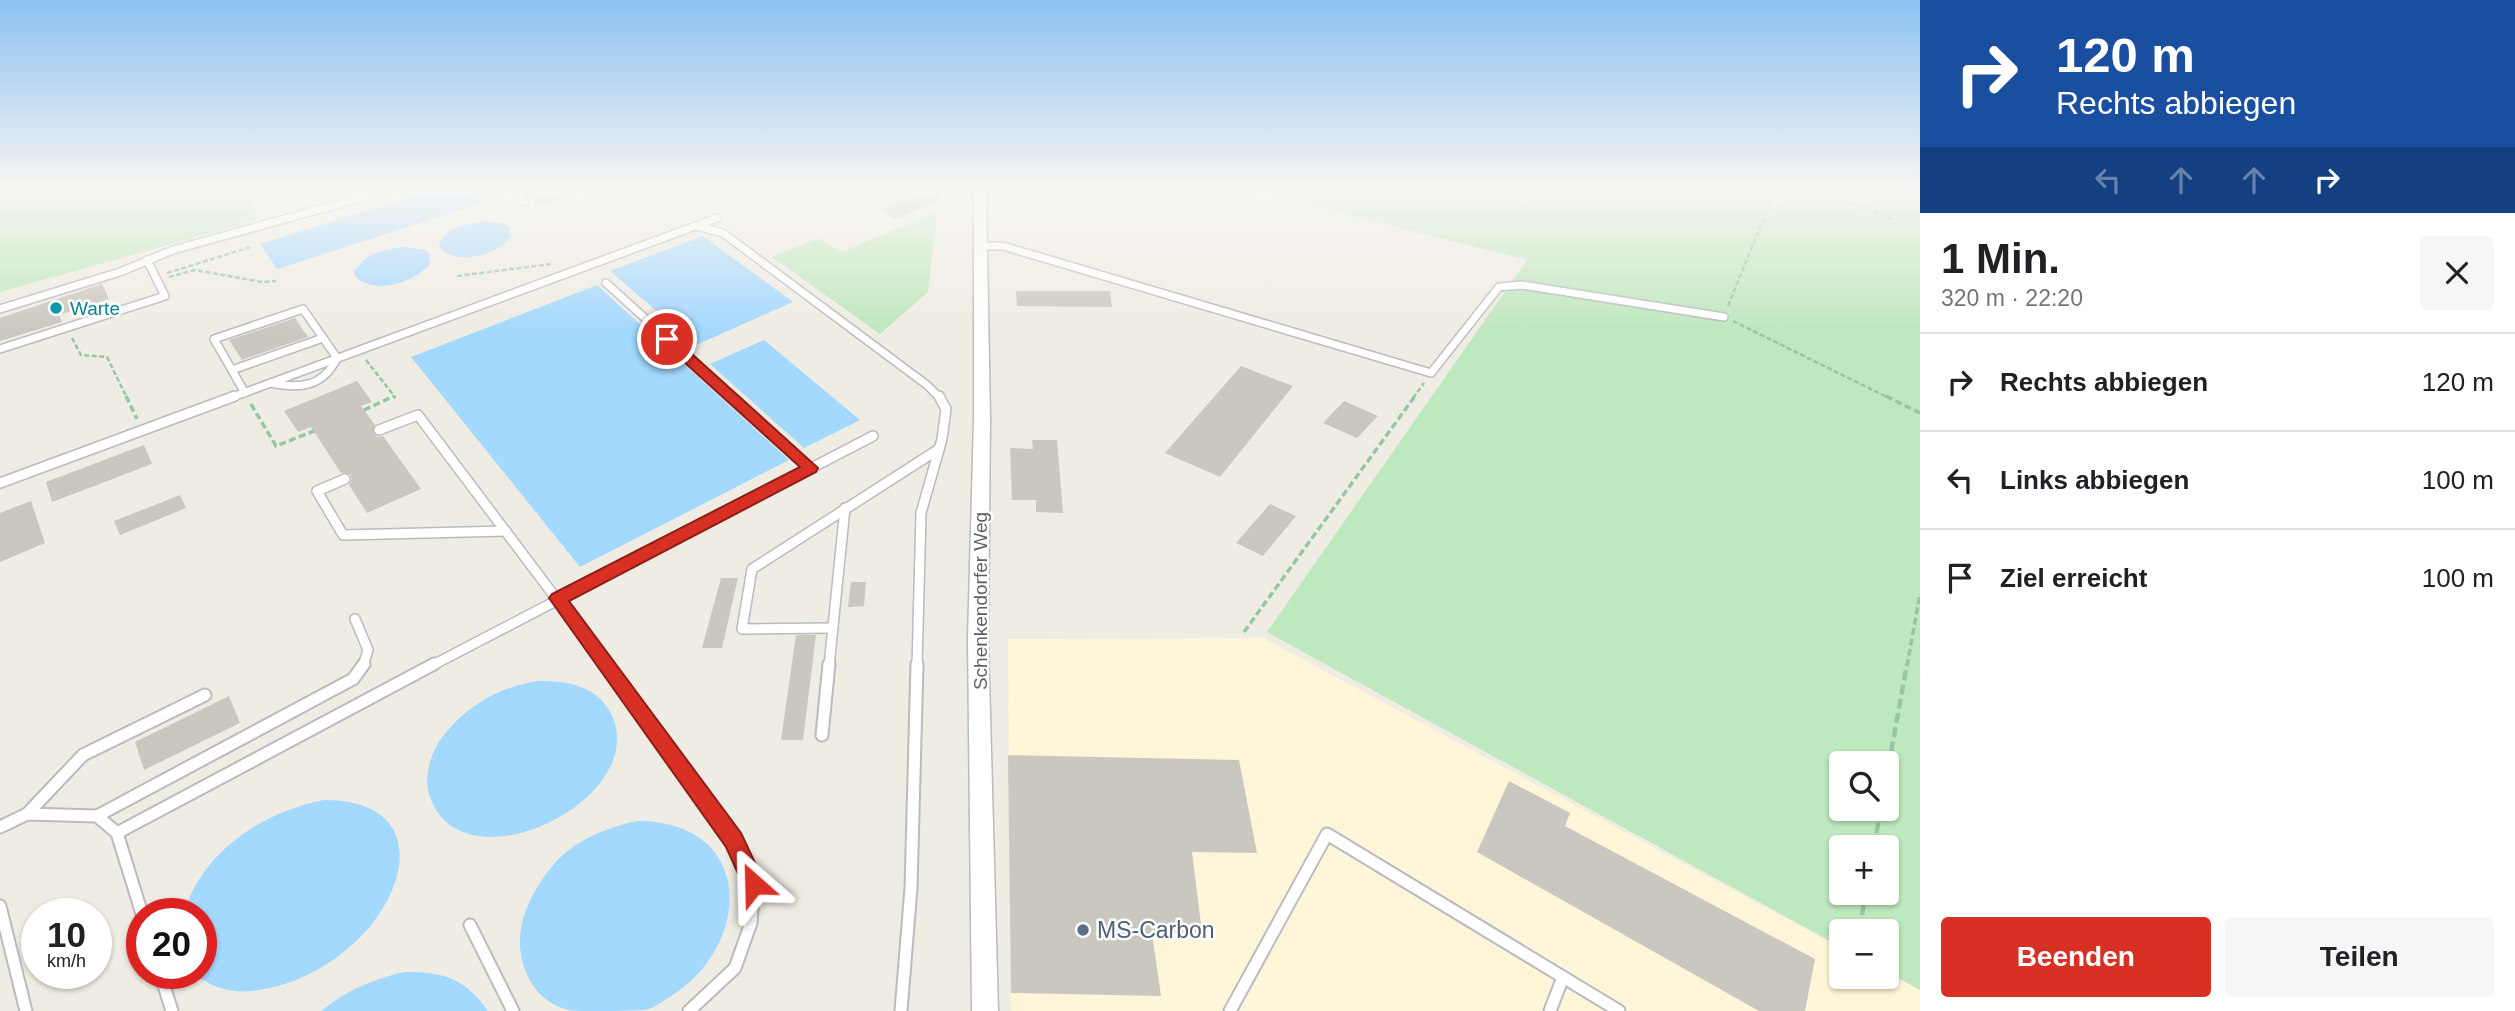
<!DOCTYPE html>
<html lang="de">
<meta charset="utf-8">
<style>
:root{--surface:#fff;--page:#f6f6f6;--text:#202124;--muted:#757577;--line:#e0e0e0;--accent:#d93025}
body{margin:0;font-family:Arial,sans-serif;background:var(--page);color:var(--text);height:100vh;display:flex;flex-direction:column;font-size:26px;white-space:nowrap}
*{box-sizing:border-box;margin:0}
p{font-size:23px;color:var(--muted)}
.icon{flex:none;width:38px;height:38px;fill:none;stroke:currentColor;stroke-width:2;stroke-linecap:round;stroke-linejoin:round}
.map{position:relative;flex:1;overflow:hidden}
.sheet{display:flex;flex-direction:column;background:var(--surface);width:595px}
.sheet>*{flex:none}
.top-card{background:#1a4fa0;color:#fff;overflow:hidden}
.buttons{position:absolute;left:1829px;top:751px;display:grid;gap:14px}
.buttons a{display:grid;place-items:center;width:70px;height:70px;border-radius:7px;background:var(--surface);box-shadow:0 2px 5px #0004;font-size:35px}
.speed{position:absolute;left:21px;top:898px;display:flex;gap:14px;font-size:35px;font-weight:700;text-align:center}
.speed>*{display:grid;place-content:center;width:91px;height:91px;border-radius:50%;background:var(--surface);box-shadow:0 2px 5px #0004;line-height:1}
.speed small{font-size:18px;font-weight:400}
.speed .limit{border:10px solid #d22;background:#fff;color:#111}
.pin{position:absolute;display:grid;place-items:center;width:60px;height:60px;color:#fff;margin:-30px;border:4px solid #fff;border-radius:50%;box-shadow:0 2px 7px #0007}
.me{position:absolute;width:77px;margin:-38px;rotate:335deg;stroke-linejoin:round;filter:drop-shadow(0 0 5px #0008)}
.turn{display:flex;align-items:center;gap:24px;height:147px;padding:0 21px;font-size:32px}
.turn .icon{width:91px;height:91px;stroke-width:2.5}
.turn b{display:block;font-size:49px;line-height:60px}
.lanes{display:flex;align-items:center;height:66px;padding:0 21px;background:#0003;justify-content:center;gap:35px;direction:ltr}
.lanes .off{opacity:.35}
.round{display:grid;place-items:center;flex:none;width:74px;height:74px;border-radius:7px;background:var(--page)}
.overview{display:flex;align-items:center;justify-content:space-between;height:119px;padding:0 21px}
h1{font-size:42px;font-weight:700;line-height:52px}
.primary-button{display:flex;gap:14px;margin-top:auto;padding:14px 21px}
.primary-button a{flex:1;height:80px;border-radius:7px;background:var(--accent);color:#fff;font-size:28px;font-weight:700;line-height:80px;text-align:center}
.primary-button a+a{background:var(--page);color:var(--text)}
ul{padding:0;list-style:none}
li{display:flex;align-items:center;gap:21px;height:98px;padding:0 21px;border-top:2px solid var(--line)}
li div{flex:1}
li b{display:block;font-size:26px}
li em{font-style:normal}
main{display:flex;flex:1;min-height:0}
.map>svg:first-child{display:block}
.commercial{fill:#fff5d8}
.green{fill:#bee8bd;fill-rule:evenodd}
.water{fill:#a3d8ff}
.building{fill:#cac7c0}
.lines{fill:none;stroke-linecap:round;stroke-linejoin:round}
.lane-far2-casing{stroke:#b8bbc0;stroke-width:10}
.lane-far1-casing{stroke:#b8bbc0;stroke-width:12}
.lane-casing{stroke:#b8bbc0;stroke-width:15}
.street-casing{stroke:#b8bbc0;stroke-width:3}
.path-far2{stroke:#95c7a2;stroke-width:2.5;stroke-dasharray:5 2.5;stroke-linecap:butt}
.path-far1{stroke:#95c7a2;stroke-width:3.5;stroke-dasharray:7 3.5;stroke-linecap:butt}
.path{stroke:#95c7a2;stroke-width:4.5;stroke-dasharray:10 4.5;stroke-linecap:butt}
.lane-far2{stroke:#fff;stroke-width:7}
.lane-far1{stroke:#fff;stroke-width:9}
.lane{stroke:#fff;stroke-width:11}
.street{fill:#fff;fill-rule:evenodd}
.route{fill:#d93025;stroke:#8d1f18;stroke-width:2}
.culture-dot{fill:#0f9aa8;stroke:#fff;stroke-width:2.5}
.service-dot{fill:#5c6f8a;stroke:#fff;stroke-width:2.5}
.labels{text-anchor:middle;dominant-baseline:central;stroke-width:5;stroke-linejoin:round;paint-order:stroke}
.culture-label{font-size:19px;fill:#0d838f;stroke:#fff;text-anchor:start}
.street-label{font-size:19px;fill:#5b6065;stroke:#fff}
.near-service-label{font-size:23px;fill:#4e5e75;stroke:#fff;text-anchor:start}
</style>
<main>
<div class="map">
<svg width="1920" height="1011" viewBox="0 0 1920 1011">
<rect width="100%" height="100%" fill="#efece3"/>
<path class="commercial" d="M1263,638L1841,948V976H1886L1887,972L1920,990V1011H1011L1008,639Z"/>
<g class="green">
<path d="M0,190H251L257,220L0,292Z"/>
<path d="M1251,190H1920V990L1887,972L1886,931H1841V947L1267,632L1527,260ZM1841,763H1886V808H1841ZM1841,847H1886V892H1841Z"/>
<path d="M937,212L928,292L880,334L772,257L818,238L842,252Z"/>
</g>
<g class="water">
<path d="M434,190H471L484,202L277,269L260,244Z"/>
<path d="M481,221L502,223L509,227L511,237C497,255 459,266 440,248L439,243L448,232L457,227Z"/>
<path d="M703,236L793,302L696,345L610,271Z"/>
<path d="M400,247L422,249L429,253L430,264C415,282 374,296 355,276L354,271L365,259L375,253Z"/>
<path d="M597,285L789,460L580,567L411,357Z"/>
<path d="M764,340L860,420L804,448L710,364Z"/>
<path d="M538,681C569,681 600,686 613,718C647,803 458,892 429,794C423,773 433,746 448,730C473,702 501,687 538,681Z"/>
<path d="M324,800C428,800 412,891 353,944C331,964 303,980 274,987C257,991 237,994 221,988C212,986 204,980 196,976L194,973H201V914L184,913C202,851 263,812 324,800Z"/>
<path d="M637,821C757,821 753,948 668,998C661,1002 653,1009 645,1010C626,1011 601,1011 581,1011C535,1011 511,961 523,919C529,899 540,880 554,864C575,840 606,828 637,821Z"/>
<path d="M405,972C445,972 464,978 488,1011H321C347,990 373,979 405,972Z"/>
</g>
<g class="building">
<path d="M522,190H578L579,193L540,206Z"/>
<path d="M928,190H936L940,201L895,219L880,209Z"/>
<path d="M102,284L109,299L59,315L62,322L0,341V318Z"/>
<path d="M1016,291H1110L1112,307L1017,306Z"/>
<path d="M295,318L308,337L242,360L229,340Z"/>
<path d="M1241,366L1293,386L1220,477L1165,453Z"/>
<path d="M357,381L372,402L361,406L375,425L373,433L377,437L383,436L421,489L367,513L349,485L352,479L350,474L341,473L311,427L298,432L284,411Z"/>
<path d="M1344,401L1378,416L1357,438L1323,423Z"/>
<path d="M1032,440H1057L1063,513L1036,512V500H1012L1010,448L1033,449Z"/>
<path d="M144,445L152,464L52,502L46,482Z"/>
<path d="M180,495L186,508L120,535L114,521Z"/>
<path d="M31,501L45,543L0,562V513Z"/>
<path d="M1270,504L1296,516L1263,556L1236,543Z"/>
<path d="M721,578H738L722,648H702Z"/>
<path d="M851,582H866L864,606L848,607Z"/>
<path d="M796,635H816L803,740H781Z"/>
<path d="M229,696L240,723L144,770L135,742Z"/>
<path d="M1008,755L1239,760L1257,853L1192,852L1202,933L1152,934L1161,996L1011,993Z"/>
<path d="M1509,781L1570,813L1565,826L1815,959L1805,1011H1759L1477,852Z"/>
</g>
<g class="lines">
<g class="lane-far2-casing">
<g id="lane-far2">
<path d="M513,190L525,202"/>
<path d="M696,226L723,233L927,385L940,398"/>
<path d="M981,246H1003L1431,373L1499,287L1522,285L1724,317"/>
<path d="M606,283L733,398"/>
<path d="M0,309L120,272L173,250L389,190"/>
<path d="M0,349L165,296L147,260"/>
<path d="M232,370L323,338"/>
<path d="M245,393L214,339L303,309L337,358C323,387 300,389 271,383"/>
<path d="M230,398L717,218"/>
</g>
</g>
<g class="lane-far1-casing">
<g id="lane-far1">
<path d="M731,396L810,468"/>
<path d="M379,430L418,415L607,666"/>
<path d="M345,479L317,491L343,535L506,531"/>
<path d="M0,483L235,396"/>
<path d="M355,619L368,650L363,666"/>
<path d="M833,628L742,629L752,569L939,449"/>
<path d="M431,666L873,436"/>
<path d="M829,666L845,508"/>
<path d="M917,666L921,513L942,439L946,409L939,396"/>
</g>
</g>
<g class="lane-casing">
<g id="lane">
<path d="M606,664L734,840L754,884L751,923L735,968L689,1011"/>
<path d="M822,735L829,664"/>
<path d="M27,814L83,755L205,695"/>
<path d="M97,816L353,679L364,664"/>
<path d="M0,827L27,814L97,816L117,833L142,914"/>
<path d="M117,833L434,664"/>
<path d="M0,906L26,1011"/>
<path d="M470,925L513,1011"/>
<path d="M160,973L172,1011"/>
<path d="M901,1011L911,888L917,664"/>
<path d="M1230,1011L1327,834L1619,1011"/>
<path d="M1550,1011L1563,977"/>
</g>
</g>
<g class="street-casing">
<path id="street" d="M974,190H986L990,419L988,639L998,1011H972L968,639L974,419Z"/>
</g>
<g class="path-far2">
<path d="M1840,190L1841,200L1893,219"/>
<path d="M167,273L251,247"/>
<path d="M457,276L551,264"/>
<path d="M169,277L195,270L262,282L276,281"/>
<path d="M1728,306L1775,190"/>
<path d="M1733,321L1889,398"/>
<path d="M72,338L81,355L107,357L127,398"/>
<path d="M366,360L395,397L393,398"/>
<path d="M1413,398L1424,383"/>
</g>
<g class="path-far1">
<path d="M126,396L137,419"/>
<path d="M1886,396L1920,413"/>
<path d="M251,404L276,446L314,431"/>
<path d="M364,410L394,396"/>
<path d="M1244,632L1415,396"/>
<path d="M1907,666L1920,594"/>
</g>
<g class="path">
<path d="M1886,780L1907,664"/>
<path d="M1874,847L1881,808"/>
<path d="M1862,915L1866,892"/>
</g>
<use href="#lane-far2" class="lane-far2"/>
<use href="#lane-far1" class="lane-far1"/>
<use href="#lane" class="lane"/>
<use href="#street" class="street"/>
</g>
<linearGradient id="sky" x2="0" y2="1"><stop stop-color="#8cc2f1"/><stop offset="0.57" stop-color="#f8f6f2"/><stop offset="1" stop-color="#f8f6f2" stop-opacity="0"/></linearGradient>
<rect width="1920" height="332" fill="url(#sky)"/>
<path class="route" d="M667,335L672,336L818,468L816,472L569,601L741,833L765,884L762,891L754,894L746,891L726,847L549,598L552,594L800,467L662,342L660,339Z"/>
<circle class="culture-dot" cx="56" cy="308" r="7"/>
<circle class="service-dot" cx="1083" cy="930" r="7"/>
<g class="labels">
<g class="culture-label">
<text x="70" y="308">Warte</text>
</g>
<g class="street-label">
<text transform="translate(980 601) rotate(-90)">Schenkendorfer Weg</text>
</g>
<g class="near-service-label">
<text x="1097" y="930">MS-Carbon</text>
</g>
</g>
</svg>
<div class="buttons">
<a><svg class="icon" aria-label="search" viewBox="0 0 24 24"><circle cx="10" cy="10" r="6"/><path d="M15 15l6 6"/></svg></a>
<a>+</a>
<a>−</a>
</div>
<div class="speed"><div>10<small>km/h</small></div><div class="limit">20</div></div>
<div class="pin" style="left:667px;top:339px;background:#d93025"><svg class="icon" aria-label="arrive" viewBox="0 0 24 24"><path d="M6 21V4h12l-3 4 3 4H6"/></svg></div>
<svg class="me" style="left:754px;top:884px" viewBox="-20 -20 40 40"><path d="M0-17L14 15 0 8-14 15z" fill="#d93025" stroke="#fff" stroke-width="4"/></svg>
</div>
<section class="sheet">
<div class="top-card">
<div class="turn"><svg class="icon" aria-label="right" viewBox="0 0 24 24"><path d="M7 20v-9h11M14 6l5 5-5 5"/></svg><div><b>120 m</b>Rechts abbiegen</div></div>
<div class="lanes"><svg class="icon off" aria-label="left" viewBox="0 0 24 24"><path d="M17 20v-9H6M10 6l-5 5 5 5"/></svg><svg class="icon off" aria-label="ahead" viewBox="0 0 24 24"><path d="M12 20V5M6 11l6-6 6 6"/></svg><svg class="icon off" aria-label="ahead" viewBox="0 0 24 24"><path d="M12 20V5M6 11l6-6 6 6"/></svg><svg class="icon" aria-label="right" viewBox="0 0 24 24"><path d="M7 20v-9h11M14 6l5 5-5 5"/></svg></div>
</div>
<div class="overview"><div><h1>1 Min.</h1><p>320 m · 22:20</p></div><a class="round"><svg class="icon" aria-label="close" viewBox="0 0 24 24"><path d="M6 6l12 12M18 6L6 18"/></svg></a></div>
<ul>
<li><svg class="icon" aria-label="right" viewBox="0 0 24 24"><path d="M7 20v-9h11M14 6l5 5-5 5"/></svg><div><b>Rechts abbiegen</b></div><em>120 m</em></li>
<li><svg class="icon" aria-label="left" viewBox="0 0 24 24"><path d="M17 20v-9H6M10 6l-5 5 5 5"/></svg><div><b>Links abbiegen</b></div><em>100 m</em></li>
<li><svg class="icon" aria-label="arrive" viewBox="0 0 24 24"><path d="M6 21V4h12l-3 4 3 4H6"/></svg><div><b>Ziel erreicht</b></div><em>100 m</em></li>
</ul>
<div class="primary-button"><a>Beenden</a><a>Teilen</a></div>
</section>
</main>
